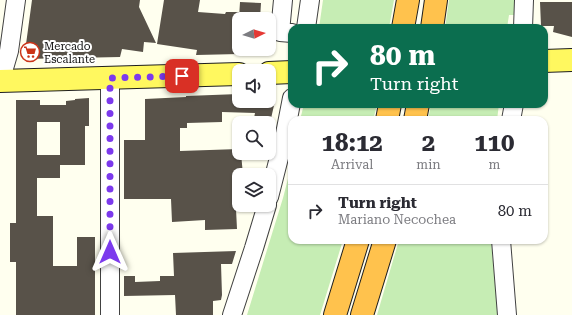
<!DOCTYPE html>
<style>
:root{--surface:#fff;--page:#f7f7f7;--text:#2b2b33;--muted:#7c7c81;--line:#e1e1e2}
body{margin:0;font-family:"Roboto Serif",serif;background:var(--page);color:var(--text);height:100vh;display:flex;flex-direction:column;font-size:15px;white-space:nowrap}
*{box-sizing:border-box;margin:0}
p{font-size:13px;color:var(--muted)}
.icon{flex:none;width:22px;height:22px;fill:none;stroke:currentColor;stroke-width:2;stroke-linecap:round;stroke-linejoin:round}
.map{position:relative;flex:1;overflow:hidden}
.sheet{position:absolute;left:288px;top:116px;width:260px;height:128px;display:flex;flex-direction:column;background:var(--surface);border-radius:12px;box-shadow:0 1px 3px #0004}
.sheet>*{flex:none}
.guide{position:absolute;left:288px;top:24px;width:260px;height:84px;border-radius:12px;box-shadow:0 1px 3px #0004;background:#0b6e4f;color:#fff;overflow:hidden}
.needle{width:26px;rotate:85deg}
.controls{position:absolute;left:232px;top:12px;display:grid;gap:8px}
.controls a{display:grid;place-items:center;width:44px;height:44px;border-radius:8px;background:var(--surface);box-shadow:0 1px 3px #0004;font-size:20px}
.pin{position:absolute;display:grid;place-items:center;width:34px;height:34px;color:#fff;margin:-17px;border-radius:8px;box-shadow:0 2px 6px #0006}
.me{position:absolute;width:44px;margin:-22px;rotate:0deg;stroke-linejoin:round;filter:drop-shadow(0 0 3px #0008)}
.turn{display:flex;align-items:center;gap:14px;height:84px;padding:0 16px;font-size:18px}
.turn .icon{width:52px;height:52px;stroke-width:2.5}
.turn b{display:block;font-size:28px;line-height:34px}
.eta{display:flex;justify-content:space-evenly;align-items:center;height:68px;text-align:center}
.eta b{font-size:24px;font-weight:700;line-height:28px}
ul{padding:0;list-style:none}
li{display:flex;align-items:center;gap:12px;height:52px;padding:0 16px;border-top:1px solid var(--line)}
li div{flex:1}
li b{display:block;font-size:15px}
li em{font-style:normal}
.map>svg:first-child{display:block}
.green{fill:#c6edb4}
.building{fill:#585249;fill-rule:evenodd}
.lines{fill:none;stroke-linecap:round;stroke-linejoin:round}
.minor-casing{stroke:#414141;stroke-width:20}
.major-casing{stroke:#1f1f1f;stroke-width:24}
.highway-casing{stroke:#1f1f1f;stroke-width:24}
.minor{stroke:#fff;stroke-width:18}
.major{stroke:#fff85f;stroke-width:22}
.highway{stroke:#ffc24d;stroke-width:22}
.route{stroke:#7c3aed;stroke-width:7;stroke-dasharray:0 12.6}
.labels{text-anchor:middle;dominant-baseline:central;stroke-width:4;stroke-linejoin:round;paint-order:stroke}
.poi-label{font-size:11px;fill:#0e0e0e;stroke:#fff;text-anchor:start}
</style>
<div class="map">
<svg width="572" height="315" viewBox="0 0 572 315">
<rect width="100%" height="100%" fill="#ffffef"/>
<g class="green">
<path d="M323,0H394L389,28H319Z"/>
<path d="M449,0H514V15H509L507,28H445Z"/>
<path d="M304,104H375L376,109L373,120H300Z"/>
<path d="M431,104H499L497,120H428Z"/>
<path d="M292,163V240H343L320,315H247L283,198Z"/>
<path d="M399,240H491L498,315H377Z"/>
</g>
<g class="building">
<path d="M32,0H140L139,7L156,43L144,42L143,52L122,49L120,57L24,59Z"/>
<path d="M164,0H200L198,12L225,14L226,12H239V54L196,55L197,50L157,44Z"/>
<path d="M240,2L261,3L260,19H239Z"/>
<path d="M540,2H572V37L553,32L554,26H541Z"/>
<path d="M239,94V101H275L270,123H253L255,113L222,112V122L187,123V128H180V151L239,149V153H241L243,175H239V209H236L237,229L205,230V220L172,222L171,199H124V140H145V99L186,97V96Z"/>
<path d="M89,98V126H85V165H60V178H37V216H53V266H77V237H95V315H16V262H10V223H16V100H40V105H66V101L75,100V99ZM37,122H60V155H37Z"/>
<path d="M236,251L232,264H221L222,295L221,300L213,301V315H176L175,295L124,296V276H135V282L160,281V276H174L173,253Z"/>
</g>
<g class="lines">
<g class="minor-casing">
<g id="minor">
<path d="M283,0L280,32L292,33"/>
<path d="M306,28L310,0"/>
<path d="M523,28L524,0"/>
<path d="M110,78V315"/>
<path d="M0,82L9,51L16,0"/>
<path d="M511,120L514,104"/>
<path d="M269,197L285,134L292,98"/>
<path d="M501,240L507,315"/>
<path d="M232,315L254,248L267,205"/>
</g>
</g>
<g class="major-casing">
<g id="major">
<path d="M544,61L572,60"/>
<path d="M269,73L292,72"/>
<path d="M0,81L239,74"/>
</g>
</g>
<g class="highway-casing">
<g id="highway">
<path d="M403,28L408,0"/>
<path d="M432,28L436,0"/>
<path d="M387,120L390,104"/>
<path d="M415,120L418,104"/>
<path d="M335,315L358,240"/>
<path d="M362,315L385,240"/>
</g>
</g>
<use href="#minor" class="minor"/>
<use href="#major" class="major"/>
<use href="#highway" class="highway"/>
</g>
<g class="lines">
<path class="route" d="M110,252V78L182,76"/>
</g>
<defs>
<g id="supermarket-ring" transform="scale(1)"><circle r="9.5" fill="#fff" stroke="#cb3419" stroke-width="1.5"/><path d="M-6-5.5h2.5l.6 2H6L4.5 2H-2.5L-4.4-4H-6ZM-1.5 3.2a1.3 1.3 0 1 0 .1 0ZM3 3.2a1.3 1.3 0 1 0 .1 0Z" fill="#cb3419"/></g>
</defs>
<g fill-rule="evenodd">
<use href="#supermarket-ring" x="30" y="52"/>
</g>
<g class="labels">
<g class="poi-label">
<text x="44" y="46">Mercado<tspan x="44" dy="13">Escalante</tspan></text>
</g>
</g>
</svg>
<div class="controls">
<a><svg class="needle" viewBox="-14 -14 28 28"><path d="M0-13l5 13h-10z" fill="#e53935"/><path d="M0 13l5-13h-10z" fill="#7c7c81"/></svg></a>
<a><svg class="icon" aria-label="sound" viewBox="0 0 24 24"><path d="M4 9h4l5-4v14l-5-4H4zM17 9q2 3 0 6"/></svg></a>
<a><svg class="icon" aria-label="search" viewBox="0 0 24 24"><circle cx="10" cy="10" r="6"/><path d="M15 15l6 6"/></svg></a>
<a><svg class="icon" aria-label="layers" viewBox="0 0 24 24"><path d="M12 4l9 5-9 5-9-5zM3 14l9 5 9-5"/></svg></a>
</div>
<div class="pin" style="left:182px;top:76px;background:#d93025"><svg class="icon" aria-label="arrive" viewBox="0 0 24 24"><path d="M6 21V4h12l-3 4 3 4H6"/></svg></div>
<svg class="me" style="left:110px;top:252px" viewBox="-20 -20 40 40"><path d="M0-17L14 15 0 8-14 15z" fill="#7c3aed" stroke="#fff" stroke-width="4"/></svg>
<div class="guide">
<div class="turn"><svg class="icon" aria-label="right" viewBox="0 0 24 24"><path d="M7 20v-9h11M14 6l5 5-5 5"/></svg><div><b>80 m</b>Turn right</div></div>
</div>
<section class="sheet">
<div class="eta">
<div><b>18:12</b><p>Arrival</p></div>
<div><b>2</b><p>min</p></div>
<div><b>110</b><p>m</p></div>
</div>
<ul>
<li><svg class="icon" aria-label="right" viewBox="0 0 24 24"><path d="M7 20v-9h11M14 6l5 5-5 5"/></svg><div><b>Turn right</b><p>Mariano Necochea</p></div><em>80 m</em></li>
</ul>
</section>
</div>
